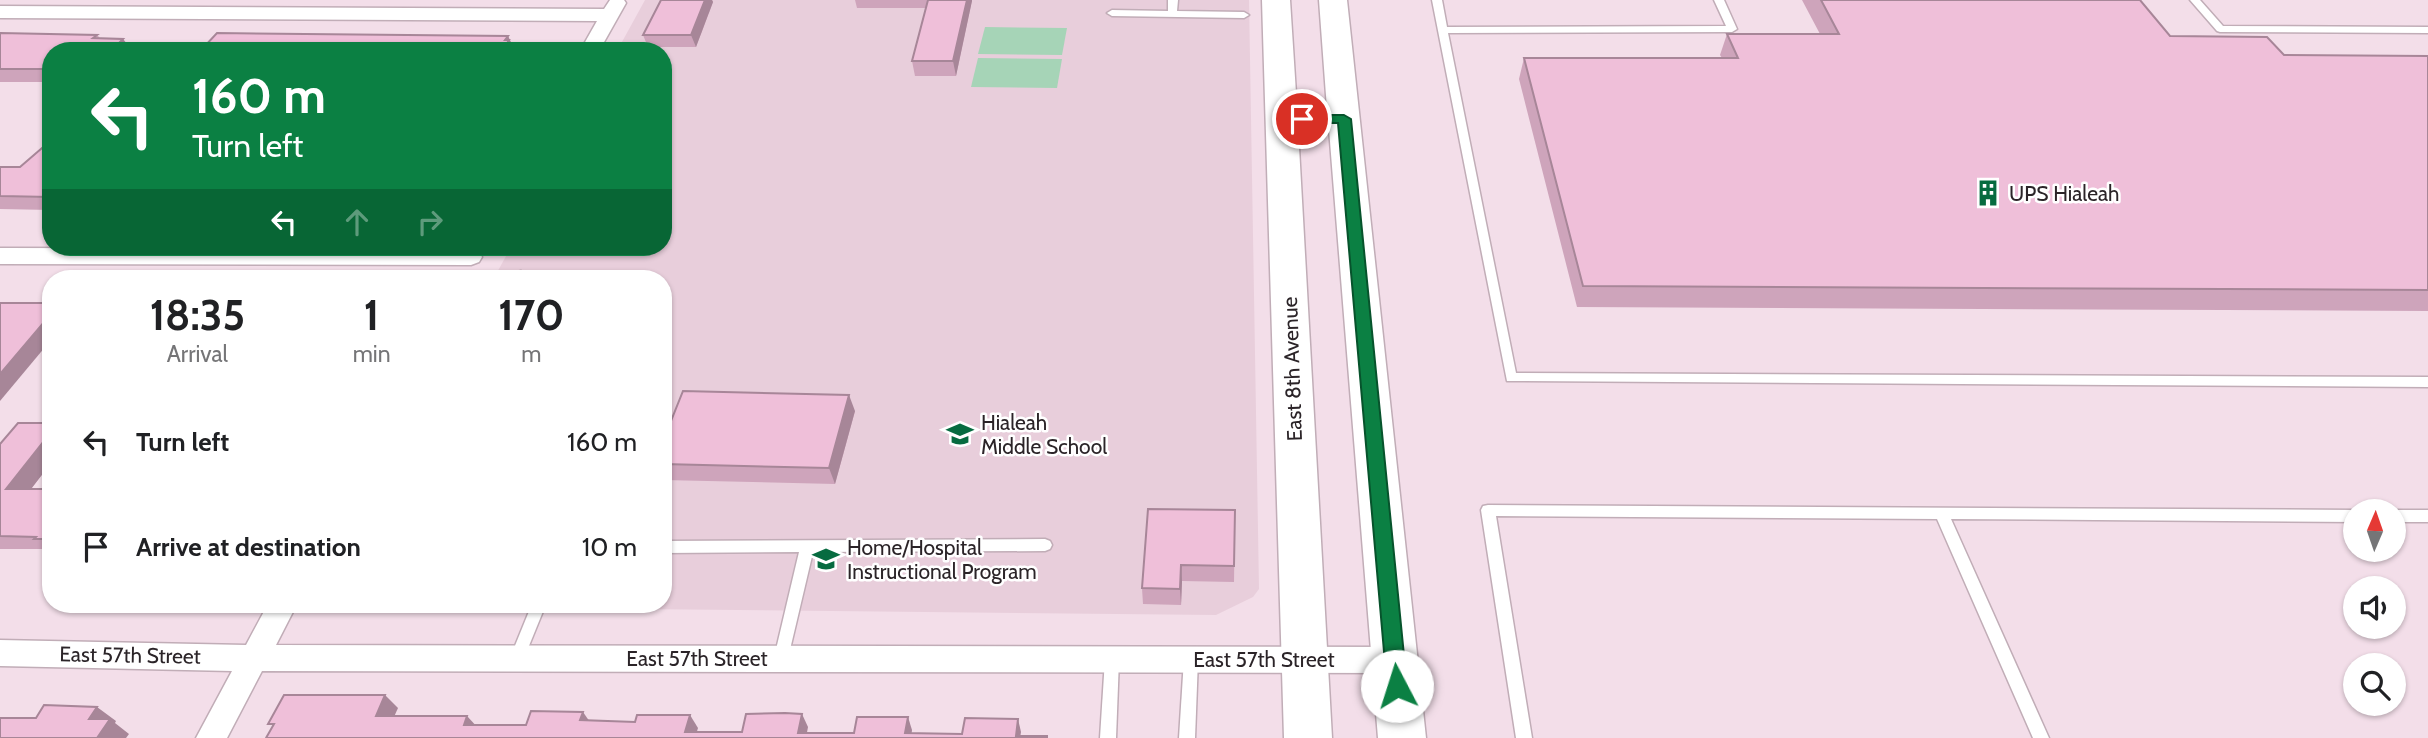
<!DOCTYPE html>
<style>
:root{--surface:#fff;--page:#f2f2f2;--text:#202124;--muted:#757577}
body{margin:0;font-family:Cabin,sans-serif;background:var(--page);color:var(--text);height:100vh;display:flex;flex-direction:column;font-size:26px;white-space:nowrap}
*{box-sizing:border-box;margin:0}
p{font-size:23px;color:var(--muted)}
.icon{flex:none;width:38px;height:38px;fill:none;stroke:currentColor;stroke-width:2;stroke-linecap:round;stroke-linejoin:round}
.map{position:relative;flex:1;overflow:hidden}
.panel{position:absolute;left:42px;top:270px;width:630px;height:343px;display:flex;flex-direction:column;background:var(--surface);border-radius:28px;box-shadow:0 2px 5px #0004}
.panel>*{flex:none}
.banner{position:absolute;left:42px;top:42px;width:630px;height:214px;border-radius:28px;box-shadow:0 2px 5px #0004;background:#0b8043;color:#fff;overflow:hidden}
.needle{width:46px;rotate:2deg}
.buttons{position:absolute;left:2343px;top:499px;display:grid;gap:14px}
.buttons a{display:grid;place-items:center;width:63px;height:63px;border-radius:50%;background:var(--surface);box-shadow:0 2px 5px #0004;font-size:35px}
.pin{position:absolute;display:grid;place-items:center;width:60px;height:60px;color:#fff;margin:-30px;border:4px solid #fff;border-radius:50%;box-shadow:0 2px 7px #0007}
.me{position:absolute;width:77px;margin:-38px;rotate:355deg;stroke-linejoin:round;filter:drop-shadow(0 0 5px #0008)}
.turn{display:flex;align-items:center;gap:24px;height:147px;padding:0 35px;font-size:32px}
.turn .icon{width:91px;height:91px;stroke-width:2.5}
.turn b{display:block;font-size:49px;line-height:60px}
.lanes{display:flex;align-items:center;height:66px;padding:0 35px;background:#0003;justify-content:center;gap:35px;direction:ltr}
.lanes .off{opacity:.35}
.eta{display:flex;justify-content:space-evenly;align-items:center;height:119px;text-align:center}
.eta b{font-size:42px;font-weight:800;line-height:49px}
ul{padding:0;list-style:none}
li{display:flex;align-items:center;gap:21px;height:105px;padding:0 35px}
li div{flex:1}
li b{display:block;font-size:26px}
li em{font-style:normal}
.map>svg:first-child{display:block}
.built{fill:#e8cedb}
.green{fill:#a6d4b7}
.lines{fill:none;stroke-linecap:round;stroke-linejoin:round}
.lane-casing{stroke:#c1adb7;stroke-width:3}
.street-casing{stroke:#c1adb7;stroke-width:3}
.primary-casing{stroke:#c1adb7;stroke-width:3}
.lane{fill:#fff;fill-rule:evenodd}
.street{fill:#fff;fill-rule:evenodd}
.primary{fill:#fff;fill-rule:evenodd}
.wall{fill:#cea4bb}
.shaded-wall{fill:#a78698}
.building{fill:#efbfd9;stroke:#a78698;stroke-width:2}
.route{fill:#0b8043;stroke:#07532c;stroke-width:2}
.labels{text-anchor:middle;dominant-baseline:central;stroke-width:5;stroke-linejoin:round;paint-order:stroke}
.poi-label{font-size:21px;fill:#2b2428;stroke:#fff;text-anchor:start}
.street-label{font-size:21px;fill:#2b2428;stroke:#fff}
</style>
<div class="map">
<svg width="2428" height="738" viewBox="0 0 2428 738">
<rect width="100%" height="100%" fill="#f3dee9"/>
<path class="built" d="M645,0H1249L1259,589L1253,597L1216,615L338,606L336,604H663V278H494L511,247H663V51H617Z"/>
<g class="green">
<path d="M985,27L1067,28L1062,55L978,54Z"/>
<path d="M978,58L1062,59L1057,88L971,87Z"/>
</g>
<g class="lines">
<g class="lane-casing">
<g id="lane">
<path d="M1168,0H1178L1177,11L1244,12L1249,15L1244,18L1112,16L1107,13L1112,10L1168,11Z"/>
<path d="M1432,0H1442L1447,27L1726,26L1714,0H1724L1737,29L1732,32L1448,33L1516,373L2428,377V387L1507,381Z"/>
<path d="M2190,0H2200L2223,26L2428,27V33L2220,32L2217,31Z"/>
<path d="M521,271L527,275L525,278H513L517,272Z"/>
<path d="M1488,505L2356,510L2358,511H2356V522L1951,519L2049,738H2033L1937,519L1496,516L1532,738H1516L1481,510L1483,506Z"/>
<path d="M2428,510V522H2394V510Z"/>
<path d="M1045,539L1050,541L1052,545L1050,549L1045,551L813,552L788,658L786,663L781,665L776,663L774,658L799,552L663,553V541Z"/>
<path d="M532,604H546L522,663L517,665L512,663L510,658Z"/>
<path d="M1112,652L1117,654L1119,659L1116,738H1100L1105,659L1107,654Z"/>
<path d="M1191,652L1196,654L1198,659L1195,738H1179L1184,659L1186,654Z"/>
</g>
</g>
<g class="street-casing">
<g id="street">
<path d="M610,0H624L626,3L599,51H580L597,21L0,18V6L604,9Z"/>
<path d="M0,248L471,249L479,252L482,257L479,262L471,265L0,264Z"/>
<path d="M268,604H297L276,645L1394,647L1404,651L1409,660L1404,669L1394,673L262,671L227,738H196L232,671L0,666V640L246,645Z"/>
</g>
</g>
<g class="primary-casing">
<path id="primary" d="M1262,0H1290L1297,109H1327L1319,0H1347L1426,738H1378L1329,129H1298L1332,738H1284Z"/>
</g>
<use href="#lane" class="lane"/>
<use href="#street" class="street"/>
<use href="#primary" class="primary"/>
</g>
<g class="wall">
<path d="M661,0H712L713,2L696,47H648L643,35Z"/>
<path d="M855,0H972L956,76H915L912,61L926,8H857Z"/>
<path d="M1802,0H2140L2170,36L2284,55L2428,56V311L1577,307L1519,79L1524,58H1722L1720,55L1727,34H1820Z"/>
<path d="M0,33L97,35L100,38L123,39L129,46L204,47L508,36L514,49V51H51V82H0Z"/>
<path d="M51,142V210L0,209V167H20Z"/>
<path d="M855,411L835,484L663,480V441Z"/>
<path d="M51,423V463L31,489H51V552L46,549H0V444Z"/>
<path d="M1235,510L1234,582L1182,581L1181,605L1143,604L1142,588Z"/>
</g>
<g class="shaded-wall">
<path d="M705,0H712L713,2L696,47L691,35Z"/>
<path d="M967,0H972V1L956,76L953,61Z"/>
<path d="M508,36L514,49V51H502L505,40Z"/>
<path d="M123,39L132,51L117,45Z"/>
<path d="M663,290L666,297L663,304Z"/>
<path d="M51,314V340L0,401V374Z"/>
<path d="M849,395L855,411L835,484L829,468Z"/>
<path d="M51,432V463L21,502L6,489Z"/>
<path d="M1181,565L1182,581L1181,605L1180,589Z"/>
<path d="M385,695L398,708L389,728L376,716Z"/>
<path d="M97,707L116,721L115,723L129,734L126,738H97L89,719Z"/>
<path d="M583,712L592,725L580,720Z"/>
<path d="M802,714L808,727L806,738L798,733Z"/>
<path d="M690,715L698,728L695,738L685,732Z"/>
<path d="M467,716L479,729L464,725Z"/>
<path d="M908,717L912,730L911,738L905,733Z"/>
<path d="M1018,719L1021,732L1020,738L1016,736Z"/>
</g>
<g class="building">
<path d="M661,0H705L691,35H643Z"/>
<path d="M928,0H967L953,61H912Z"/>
<path d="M1821,0H2140L2170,36L2267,37L2284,55L2428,56V290L1583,286L1524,58H1738L1727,34H1839Z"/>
<path d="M0,33L97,35L93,38L123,39L117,45L137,47H204L217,33L508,36L505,40H509L502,51H51V69H0Z"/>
<path d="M49,142H51V197L0,196V167H20Z"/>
<path d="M0,303H51V314L0,374Z"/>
<path d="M683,391L849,395L829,468L663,464V441Z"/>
<path d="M18,423H51V432L6,489H51V539H34L36,537L0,536V444Z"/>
<path d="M1148,509L1235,510L1234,566L1181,565L1180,589L1142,588Z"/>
<path d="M284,695H385L376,716H467L464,725H526L531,711L583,712L580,720L635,722L637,715H690L685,732H742L746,714L785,713L802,714L798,733H854L857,717H908L905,733L962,734L965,718L1018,719L1016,736H1047V738H266L274,724H268Z"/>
<path d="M44,705L97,707L89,719H110L97,738H0V718H36Z"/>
</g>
<path class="route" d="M1344,115L1351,119L1407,686L1404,692L1397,695L1390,692L1387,686L1338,123H1302L1296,119L1302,115Z"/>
<defs>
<g id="building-bare" transform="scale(2.1)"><path d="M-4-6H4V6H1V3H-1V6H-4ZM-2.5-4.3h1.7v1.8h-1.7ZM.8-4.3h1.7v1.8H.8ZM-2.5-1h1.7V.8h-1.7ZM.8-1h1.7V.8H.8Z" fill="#076b40" stroke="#fff" stroke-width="2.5" paint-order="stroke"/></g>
<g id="school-bare" transform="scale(2.1)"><path d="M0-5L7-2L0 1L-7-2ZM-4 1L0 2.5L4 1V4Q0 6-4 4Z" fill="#076b40" stroke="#fff" stroke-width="2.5" paint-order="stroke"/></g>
</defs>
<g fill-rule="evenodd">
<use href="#building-bare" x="1988" y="193"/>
<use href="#school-bare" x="960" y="434"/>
<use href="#school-bare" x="826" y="559"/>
</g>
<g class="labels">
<g class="poi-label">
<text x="2009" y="193">UPS Hialeah</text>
<text x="981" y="422">Hialeah<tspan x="981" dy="24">Middle School</tspan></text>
<text x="847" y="547">Home/Hospital<tspan x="847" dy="24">Instructional Program</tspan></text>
</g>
<g class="street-label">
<text transform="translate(1292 369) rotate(-92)">East 8th Avenue</text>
<text transform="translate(130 655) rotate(1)">East 57th Street</text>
<text x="697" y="658">East 57th Street</text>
<text x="1264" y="659">East 57th Street</text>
</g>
</g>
</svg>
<div class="buttons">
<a><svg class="needle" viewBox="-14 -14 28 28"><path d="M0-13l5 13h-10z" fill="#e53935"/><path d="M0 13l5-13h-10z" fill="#757577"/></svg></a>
<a><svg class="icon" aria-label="sound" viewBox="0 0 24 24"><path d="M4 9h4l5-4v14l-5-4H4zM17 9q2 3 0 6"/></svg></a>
<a><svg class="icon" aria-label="search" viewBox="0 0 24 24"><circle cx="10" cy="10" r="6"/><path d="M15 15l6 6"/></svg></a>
</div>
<div class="pin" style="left:1302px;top:119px;background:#d93025"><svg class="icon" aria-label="arrive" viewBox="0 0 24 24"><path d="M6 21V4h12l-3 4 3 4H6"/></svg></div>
<svg class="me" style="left:1397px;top:686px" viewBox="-20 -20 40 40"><circle r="19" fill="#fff"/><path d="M0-13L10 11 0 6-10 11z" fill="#0b8043"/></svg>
<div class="banner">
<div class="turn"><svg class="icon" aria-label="left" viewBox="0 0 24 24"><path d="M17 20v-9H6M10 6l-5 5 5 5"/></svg><div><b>160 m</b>Turn left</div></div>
<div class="lanes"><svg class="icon" aria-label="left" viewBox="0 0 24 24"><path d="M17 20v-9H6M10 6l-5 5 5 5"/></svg><svg class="icon off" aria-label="ahead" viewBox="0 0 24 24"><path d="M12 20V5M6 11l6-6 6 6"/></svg><svg class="icon off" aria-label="right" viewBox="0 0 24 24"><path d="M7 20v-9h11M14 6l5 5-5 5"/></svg></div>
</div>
<section class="panel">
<div class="eta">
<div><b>18:35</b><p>Arrival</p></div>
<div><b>1</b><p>min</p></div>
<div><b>170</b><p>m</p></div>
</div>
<ul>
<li><svg class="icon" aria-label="left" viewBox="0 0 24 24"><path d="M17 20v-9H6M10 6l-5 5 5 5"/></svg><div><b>Turn left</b></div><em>160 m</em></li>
<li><svg class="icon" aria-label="arrive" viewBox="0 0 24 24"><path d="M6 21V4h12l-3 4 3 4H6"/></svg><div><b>Arrive at destination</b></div><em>10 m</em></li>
</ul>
</section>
</div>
